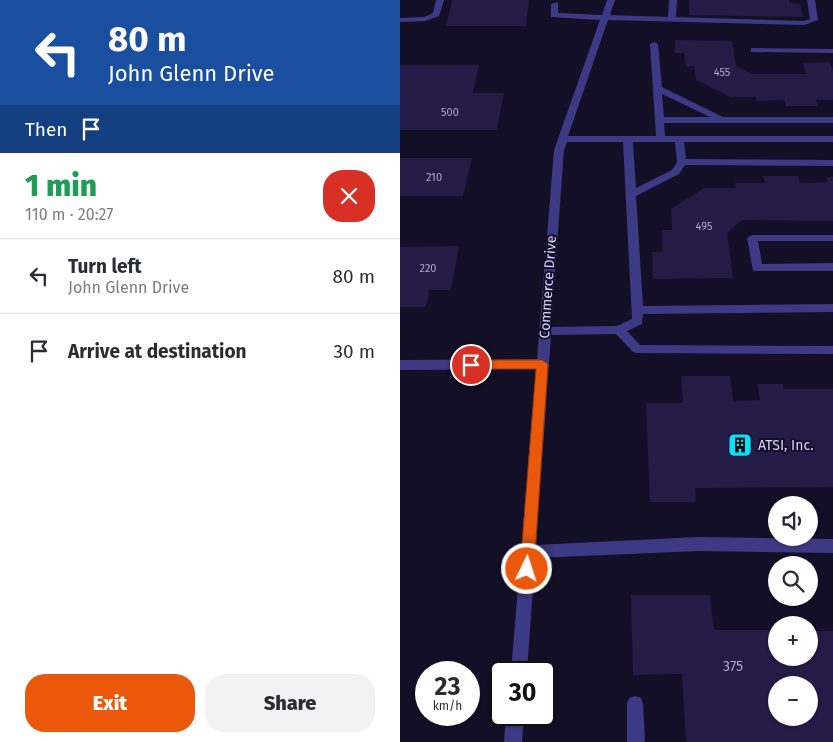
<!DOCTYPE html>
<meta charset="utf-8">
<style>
:root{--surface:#fff;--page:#f2f2f3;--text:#2b2b33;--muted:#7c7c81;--line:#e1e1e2;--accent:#ea580c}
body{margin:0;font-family:"Fira Sans",sans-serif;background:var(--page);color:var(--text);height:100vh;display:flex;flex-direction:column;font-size:19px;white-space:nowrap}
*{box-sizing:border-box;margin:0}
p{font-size:16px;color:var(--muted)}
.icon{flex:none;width:28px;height:28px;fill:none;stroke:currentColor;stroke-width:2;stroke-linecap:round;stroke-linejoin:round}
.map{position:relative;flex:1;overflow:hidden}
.panel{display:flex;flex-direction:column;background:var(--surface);width:400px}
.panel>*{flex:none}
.hud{background:#1a4fa0;color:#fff;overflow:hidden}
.controls{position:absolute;left:368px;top:496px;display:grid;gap:10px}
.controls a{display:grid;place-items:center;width:50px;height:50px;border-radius:50%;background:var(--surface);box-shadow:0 1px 4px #0004;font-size:25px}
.speed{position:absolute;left:15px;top:661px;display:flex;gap:10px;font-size:25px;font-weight:700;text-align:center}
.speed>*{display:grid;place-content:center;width:65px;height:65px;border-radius:50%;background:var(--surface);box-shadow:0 1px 4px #0004;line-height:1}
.speed small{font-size:12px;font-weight:400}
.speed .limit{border:2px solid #111;border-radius:8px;background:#fff;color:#111}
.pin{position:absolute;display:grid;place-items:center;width:42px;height:42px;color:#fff;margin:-21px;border:2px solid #fff;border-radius:50%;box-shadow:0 1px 5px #0007}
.me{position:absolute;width:55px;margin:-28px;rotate:4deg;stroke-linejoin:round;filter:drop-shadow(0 0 4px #0008)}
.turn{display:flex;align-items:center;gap:18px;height:105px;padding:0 25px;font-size:22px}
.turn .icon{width:65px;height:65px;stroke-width:2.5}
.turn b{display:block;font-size:35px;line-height:42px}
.then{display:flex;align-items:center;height:48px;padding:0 25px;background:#0003;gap:10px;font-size:19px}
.round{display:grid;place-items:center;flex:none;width:52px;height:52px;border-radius:20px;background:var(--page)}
.summary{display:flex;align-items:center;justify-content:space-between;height:85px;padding:0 25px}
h1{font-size:30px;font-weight:800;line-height:38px;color:#1e9e55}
.button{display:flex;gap:10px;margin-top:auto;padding:10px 25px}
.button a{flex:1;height:58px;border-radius:20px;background:var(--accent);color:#fff;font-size:20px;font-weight:800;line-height:58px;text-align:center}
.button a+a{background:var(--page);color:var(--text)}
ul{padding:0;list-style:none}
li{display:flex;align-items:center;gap:15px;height:75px;padding:0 25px;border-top:1px solid var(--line)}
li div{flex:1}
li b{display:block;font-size:19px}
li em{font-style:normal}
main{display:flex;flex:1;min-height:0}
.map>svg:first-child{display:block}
.building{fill:#241b47;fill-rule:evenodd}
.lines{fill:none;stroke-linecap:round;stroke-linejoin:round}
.minor{fill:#3d3a85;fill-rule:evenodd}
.route{fill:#ea580c;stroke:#983908}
.labels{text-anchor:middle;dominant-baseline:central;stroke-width:4;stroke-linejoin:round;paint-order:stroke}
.number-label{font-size:11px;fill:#aca6d1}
.street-label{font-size:14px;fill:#d9d4ff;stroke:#130f26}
.poi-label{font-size:14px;fill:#d9d4ff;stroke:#130f26;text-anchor:start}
.near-number-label{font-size:14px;fill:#aca6d1}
</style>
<main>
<section class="panel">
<div class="hud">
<div class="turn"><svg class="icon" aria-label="left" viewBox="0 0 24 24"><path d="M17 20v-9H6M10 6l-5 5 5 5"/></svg><div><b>80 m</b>John Glenn Drive</div></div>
<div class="then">Then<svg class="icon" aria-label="arrive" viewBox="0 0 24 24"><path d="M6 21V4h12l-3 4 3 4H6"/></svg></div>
</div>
<div class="summary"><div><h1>1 min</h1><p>110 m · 20:27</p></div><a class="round" style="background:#d93025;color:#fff"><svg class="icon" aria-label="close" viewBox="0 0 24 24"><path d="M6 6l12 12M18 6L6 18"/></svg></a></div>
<ul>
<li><svg class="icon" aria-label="left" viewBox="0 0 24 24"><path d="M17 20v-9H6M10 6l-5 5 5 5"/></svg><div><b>Turn left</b><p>John Glenn Drive</p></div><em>80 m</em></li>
<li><svg class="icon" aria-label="arrive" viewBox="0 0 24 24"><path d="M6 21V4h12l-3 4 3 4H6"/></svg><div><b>Arrive at destination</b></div><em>30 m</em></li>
</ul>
<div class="button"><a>Exit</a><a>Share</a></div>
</section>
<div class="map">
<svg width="433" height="742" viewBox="0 0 433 742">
<rect width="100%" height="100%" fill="#130f26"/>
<g class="building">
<path d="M52,0H129L126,26H46Z"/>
<path d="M289,0H389V3L400,4L403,17L289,15Z"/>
<path d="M275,40L332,41L336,66L353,74H406L403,63L430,62L433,71V100H416L418,106H386L384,100L356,101V97H330L296,80L294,66L286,67L284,53H275Z"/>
<path d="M0,65H79L73,93H104L97,130H0Z"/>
<path d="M0,158H72L63,196H0Z"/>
<path d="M363,176H398L400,183L428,182L426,177H433V221L342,220L327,233L333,278L253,279L252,252H262V230H272L271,209L304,188H336L335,183H365Z"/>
<path d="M59,246L51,290H29L26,307H0V247Z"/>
<path d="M281,376H330L333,401L360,400L357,384H383L384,389H433V487L295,488L296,502H250L246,403H283Z"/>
<path d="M231,595H310L314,630H376V658H409V631H433V742H286L282,674L233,675ZM376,685H409V718H376Z"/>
</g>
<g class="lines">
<g class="minor">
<path d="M36,0H44L39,16L25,21L0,22V18L24,17L33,13Z"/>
<path d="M207,0H215L210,15L268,17L269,0H277L276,17L404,21L410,19L407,0H415L418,20L404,25L208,20L168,136H256L250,44L254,42L258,44L262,87L323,117H433V123H264L265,136H433V142H284L286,159L433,160V166L285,165L279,174L236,196L243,306L433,304V312L243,314L242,324L227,331L240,345L433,346V354L237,353L233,352L216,334L151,335L136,545L299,537L433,539V553L299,551L135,558L127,672H111L136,369L0,370V360L137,359L154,150L200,20L151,17V4L158,2V13L202,15ZM262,94L310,117H264ZM167,142H223L232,319L217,326L151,327L164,150ZM233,142H275L277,162L272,170L236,188Z"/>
<path d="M351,48L433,49V53L354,52H351Z"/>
<path d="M352,235H433V241H358L362,264L433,263V271H353L347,238Z"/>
<path d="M235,696L241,698L243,704L245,742H227V704L229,698Z"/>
<path d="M106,715H124L122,742H104Z"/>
</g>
</g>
<path class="route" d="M71,360H142L148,364L134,569L131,573L127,575L122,573L120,569L136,369H71L65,365Z"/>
<defs>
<g id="building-square" transform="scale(1.25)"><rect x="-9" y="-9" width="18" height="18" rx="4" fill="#00e5ff" stroke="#130f26"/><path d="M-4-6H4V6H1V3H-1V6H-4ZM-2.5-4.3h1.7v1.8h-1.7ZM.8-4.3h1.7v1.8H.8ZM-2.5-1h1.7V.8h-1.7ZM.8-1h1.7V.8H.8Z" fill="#111"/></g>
</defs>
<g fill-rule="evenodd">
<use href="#building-square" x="340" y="445"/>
</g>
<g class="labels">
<g class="number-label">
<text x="322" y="72">455</text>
<text x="50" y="112">500</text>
<text x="34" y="177">210</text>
<text x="304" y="226">495</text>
<text x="28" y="268">220</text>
</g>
<g class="street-label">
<text transform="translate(148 287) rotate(-86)">Commerce Drive</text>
</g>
<g class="poi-label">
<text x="358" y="445">ATSI, Inc.</text>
</g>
<g class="near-number-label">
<text x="333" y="666">375</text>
</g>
</g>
</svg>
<div class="controls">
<a><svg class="icon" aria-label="sound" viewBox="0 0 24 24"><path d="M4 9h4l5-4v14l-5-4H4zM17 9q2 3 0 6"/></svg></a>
<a><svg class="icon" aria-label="search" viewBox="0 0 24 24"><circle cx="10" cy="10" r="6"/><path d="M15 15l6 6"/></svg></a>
<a>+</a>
<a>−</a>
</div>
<div class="speed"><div>23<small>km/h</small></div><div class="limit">30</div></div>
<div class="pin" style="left:71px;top:365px;background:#d93025"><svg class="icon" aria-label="arrive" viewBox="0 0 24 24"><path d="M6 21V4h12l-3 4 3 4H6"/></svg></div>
<svg class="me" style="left:127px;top:569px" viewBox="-20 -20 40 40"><circle r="17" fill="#ea580c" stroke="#fff" stroke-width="3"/><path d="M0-11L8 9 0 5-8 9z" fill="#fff"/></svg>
</div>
</main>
